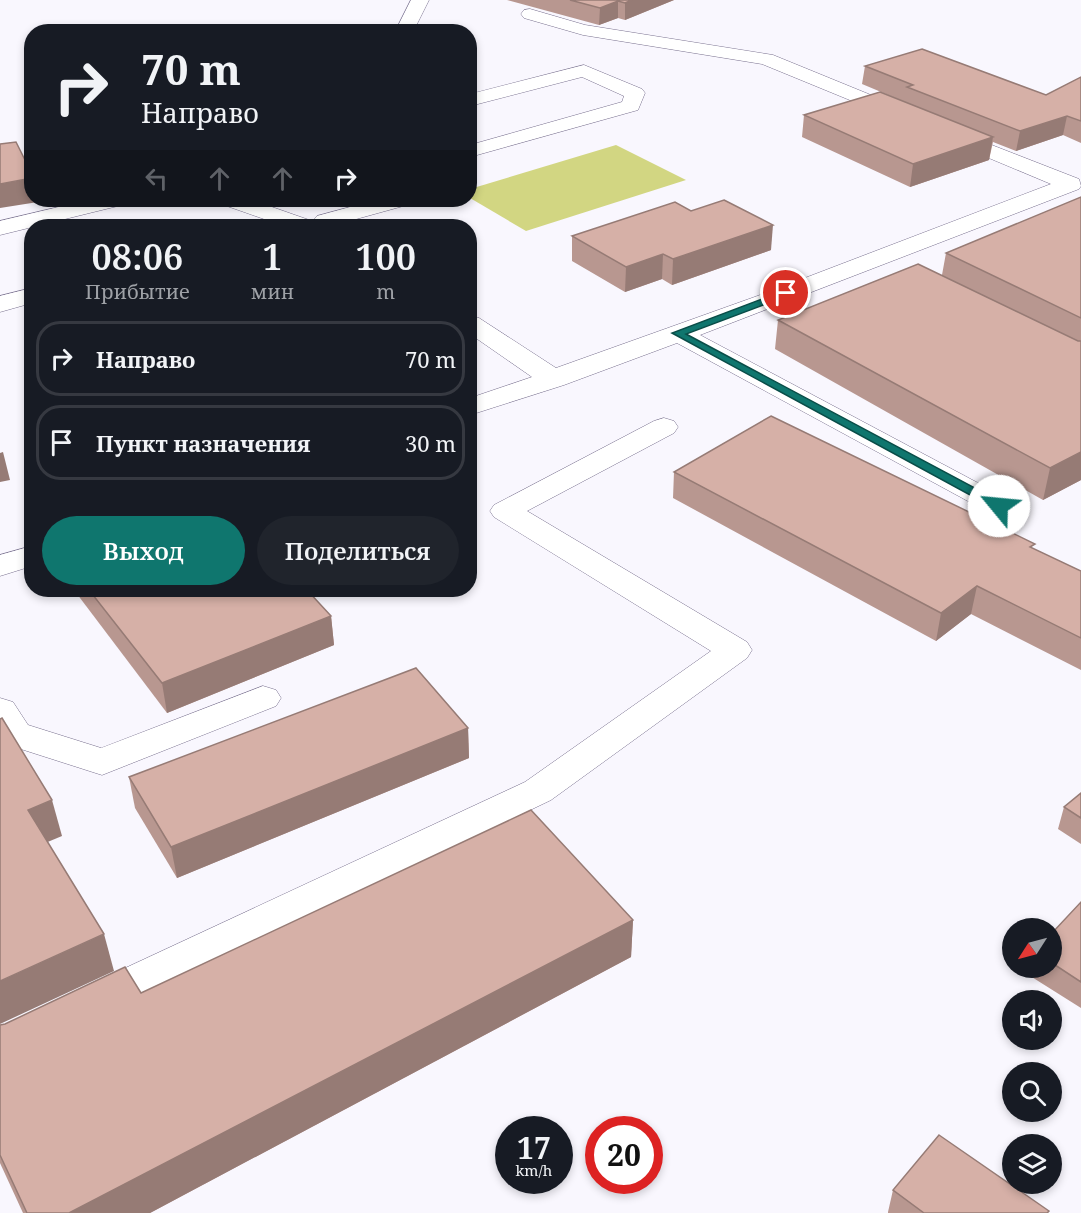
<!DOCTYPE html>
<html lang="ru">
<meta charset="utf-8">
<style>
:root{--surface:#171b24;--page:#20242c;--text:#f1f3f6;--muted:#9ea1a6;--line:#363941;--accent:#0f766e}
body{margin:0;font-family:"Noto Serif",serif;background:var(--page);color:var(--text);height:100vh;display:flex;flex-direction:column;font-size:22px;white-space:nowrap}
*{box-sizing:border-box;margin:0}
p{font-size:20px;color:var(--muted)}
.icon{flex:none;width:33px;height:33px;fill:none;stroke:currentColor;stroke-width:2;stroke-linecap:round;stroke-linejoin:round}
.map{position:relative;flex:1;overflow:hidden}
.drawer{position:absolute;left:24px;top:219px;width:453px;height:378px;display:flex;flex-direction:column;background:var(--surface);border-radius:24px;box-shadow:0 3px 9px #0003}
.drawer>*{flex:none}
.banner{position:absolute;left:24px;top:24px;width:453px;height:183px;border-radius:24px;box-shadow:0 3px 9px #0003;background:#171b24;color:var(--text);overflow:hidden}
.needle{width:39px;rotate:234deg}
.tools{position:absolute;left:1002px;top:918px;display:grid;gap:12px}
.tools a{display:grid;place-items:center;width:60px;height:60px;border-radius:50%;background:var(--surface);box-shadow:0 3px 9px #0003;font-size:30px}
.speed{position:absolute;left:495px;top:1116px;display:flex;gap:12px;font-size:30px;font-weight:700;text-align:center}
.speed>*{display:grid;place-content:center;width:78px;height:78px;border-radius:50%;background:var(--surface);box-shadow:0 3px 9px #0003;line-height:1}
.speed small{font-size:15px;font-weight:400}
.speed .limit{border:9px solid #d22;background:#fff;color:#111}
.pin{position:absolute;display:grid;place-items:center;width:51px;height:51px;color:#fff;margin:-26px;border:3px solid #fff;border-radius:50%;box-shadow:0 2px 6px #0007}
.me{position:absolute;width:66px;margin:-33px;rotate:298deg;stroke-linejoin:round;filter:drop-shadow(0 0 4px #0008)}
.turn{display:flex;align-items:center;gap:21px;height:126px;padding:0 18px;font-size:27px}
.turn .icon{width:78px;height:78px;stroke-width:2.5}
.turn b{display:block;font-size:42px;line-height:51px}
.lanes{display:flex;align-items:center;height:57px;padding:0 18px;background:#0003;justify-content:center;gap:30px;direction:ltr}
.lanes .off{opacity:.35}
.eta{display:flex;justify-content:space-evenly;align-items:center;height:102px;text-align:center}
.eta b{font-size:36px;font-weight:600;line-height:42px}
.button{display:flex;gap:12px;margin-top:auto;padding:12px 18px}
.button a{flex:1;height:69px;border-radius:36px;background:var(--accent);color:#fff;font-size:24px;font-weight:600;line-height:69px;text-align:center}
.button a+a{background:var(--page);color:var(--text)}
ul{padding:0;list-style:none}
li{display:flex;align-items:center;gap:18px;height:75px;margin:0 12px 9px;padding:0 6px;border:3px solid var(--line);border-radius:24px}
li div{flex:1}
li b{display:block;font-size:22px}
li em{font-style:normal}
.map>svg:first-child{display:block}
.green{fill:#d2d682}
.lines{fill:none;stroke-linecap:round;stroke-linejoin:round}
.minor-casing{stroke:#78708e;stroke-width:1}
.minor{fill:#fff;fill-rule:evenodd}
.wall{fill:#b89790}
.shaded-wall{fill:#967b75}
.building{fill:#d6b0a7;stroke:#967b75;stroke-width:1.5}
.route{fill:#0f766e;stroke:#0a4d48;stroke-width:1.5}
</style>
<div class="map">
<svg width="1081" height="1213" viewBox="0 0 1081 1213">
<rect width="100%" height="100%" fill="#f9f7fe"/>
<path class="green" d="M616,145L686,180L526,231L470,198V189Z"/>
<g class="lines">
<g class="minor-casing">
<g id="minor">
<path d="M411,0H429L417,24L427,32H404L398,26Z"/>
<path d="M530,9L585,25L773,55L910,111L913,115L910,119H896L762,64L583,35L524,18L521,14L524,10Z"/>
<path d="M584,65L642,89L645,93L638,110L470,157V145L622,102L624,96L582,77L474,105L470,104V92L474,93Z"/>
<path d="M948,128L1079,179L1081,186L1079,189L700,335L1010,500L1014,506L1010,512L999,515L988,512L677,343L564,385L470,415V398L532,377L470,334V315L479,318L556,368L763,294L1051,184L941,138L938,134L941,130Z"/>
<path d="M88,200H125L122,205L0,235V221Z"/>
<path d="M221,200H252L312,221L316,226H284L224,205Z"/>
<path d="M376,200H410L407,205L331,226H317L313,221L317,216Z"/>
<path d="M32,288V303L0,312V296Z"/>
<path d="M664,418L674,421L678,427L674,433L527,511L747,642L752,650L747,658L551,800L108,1014L93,1019L78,1014L71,1002L78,990L525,782L711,651L494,517L490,511L494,505L654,421Z"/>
<path d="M32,546V566L0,576V555Z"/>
<path d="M263,686L276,690L281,698L276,706L102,775L2,743L0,739V698L13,702L28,725L101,748Z"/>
</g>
</g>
<use href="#minor" class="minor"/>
</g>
<g class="wall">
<path d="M507,0H674L625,20L618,18L599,25Z"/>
<path d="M865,66L1046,95L1081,77V143L1063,135L1016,151L993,142L989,160L910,187L802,137L804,115L905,102L862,84Z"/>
<path d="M1081,197V480L1043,500L775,349L778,320L942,275L946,253Z"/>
<path d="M691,211L771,250L672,285L662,279L625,292L572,261V236Z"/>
<path d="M674,472L1034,549L1081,571V670L971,614L936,641L673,498Z"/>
<path d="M74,590H307L331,616L334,645L167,713Z"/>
<path d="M468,728L469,758L177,878L135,808L129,777Z"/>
<path d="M1081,793V844L1058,829L1064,807Z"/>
<path d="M1081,902V1008L1027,974L1029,968H1052V933Z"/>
<path d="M633,920L631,957L150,1213H23L0,1163V1025L141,993Z"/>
<path d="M893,1190L1049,1211L1048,1213H888V1212Z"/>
</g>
<g class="shaded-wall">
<path d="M632,0H674L625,20V3Z"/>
<path d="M618,1V18L599,25L600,8Z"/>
<path d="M1067,116L1063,135L1016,151L1020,131Z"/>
<path d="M993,137L989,160L910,187L913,164Z"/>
<path d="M32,178V200H38V202L0,208V184Z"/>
<path d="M773,225L771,250L672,285L673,259Z"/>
<path d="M663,254L662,279L625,292L626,267Z"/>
<path d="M3,452L10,480L0,482V453Z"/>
<path d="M1081,452V480L1043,500L1050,468Z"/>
<path d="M977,586L971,614L936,641L941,613Z"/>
<path d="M331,616L334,645L167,713L162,683Z"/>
<path d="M468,728L469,758L177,878L171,847Z"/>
<path d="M52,800L62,836L38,846L28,810Z"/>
<path d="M633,920L631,957L150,1213H69Z"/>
<path d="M104,934L114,971L0,1024V981Z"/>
</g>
<g class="building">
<path d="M570,0H632L625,3L618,1L600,8Z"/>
<path d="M922,49L1046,95L1081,77V121L1067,116L1020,131L907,87L913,85L865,66Z"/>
<path d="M880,92L993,137L913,164L804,115Z"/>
<path d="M16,142L32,174V178L0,184V144Z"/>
<path d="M1081,197V318L946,253Z"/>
<path d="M724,200L773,225L673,259L663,254L626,267L572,236L675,202L691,211Z"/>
<path d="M918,264L1078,341H1081V452L1050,468L778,320Z"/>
<path d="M771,416L1035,544L1030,547L1081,571V638L977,586L941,613L674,472Z"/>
<path d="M89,590H307L331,616L162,683Z"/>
<path d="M416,668L468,728L171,847L129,777Z"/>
<path d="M2,718L52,800L28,810L104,934L0,981V719Z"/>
<path d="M1081,793V818L1064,807Z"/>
<path d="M531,810L633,920L69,1213H27L0,1155V1025L5,1024L125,967L141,993Z"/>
<path d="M1081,902V982L1052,963V933Z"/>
<path d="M939,1135L1049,1211L1047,1213H924L893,1190Z"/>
</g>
<path class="route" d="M786,290L791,293L790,295L686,334L1003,503L1005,506L1003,508H994L672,333Z"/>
</svg>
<div class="tools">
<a><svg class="needle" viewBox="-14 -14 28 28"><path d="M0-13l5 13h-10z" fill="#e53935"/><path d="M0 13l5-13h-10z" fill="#9ea1a6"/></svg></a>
<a><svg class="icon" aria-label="sound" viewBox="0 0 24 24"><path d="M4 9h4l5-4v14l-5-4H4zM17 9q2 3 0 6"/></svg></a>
<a><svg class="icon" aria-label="search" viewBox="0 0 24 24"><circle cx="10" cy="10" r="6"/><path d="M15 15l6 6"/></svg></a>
<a><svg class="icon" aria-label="layers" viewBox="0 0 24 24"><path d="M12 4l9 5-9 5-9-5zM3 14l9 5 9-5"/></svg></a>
</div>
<div class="speed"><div>17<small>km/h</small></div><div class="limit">20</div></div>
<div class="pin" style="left:786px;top:293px;background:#d93025"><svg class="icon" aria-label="arrive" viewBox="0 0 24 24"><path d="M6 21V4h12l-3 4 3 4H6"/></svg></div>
<svg class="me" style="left:999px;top:506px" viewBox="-20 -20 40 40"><circle r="19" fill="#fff"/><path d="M0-13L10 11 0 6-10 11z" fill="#0f766e"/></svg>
<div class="banner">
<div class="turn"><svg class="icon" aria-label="right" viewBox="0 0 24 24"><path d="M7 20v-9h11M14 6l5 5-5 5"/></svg><div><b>70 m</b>Направо</div></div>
<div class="lanes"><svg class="icon off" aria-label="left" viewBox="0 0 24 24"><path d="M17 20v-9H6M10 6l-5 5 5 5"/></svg><svg class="icon off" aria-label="ahead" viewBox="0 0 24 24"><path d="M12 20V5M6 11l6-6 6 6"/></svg><svg class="icon off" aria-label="ahead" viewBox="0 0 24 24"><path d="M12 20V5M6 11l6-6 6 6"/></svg><svg class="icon" aria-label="right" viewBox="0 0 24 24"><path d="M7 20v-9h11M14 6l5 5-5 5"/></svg></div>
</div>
<section class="drawer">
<div class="eta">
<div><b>08:06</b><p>Прибытие</p></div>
<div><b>1</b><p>мин</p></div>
<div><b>100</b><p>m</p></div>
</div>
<ul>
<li><svg class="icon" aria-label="right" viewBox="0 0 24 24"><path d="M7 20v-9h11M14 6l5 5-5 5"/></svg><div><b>Направо</b></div><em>70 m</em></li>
<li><svg class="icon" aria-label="arrive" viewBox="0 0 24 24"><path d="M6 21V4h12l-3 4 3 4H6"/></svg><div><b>Пункт назначения</b></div><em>30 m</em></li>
</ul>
<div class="button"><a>Выход</a><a>Поделиться</a></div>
</section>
</div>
